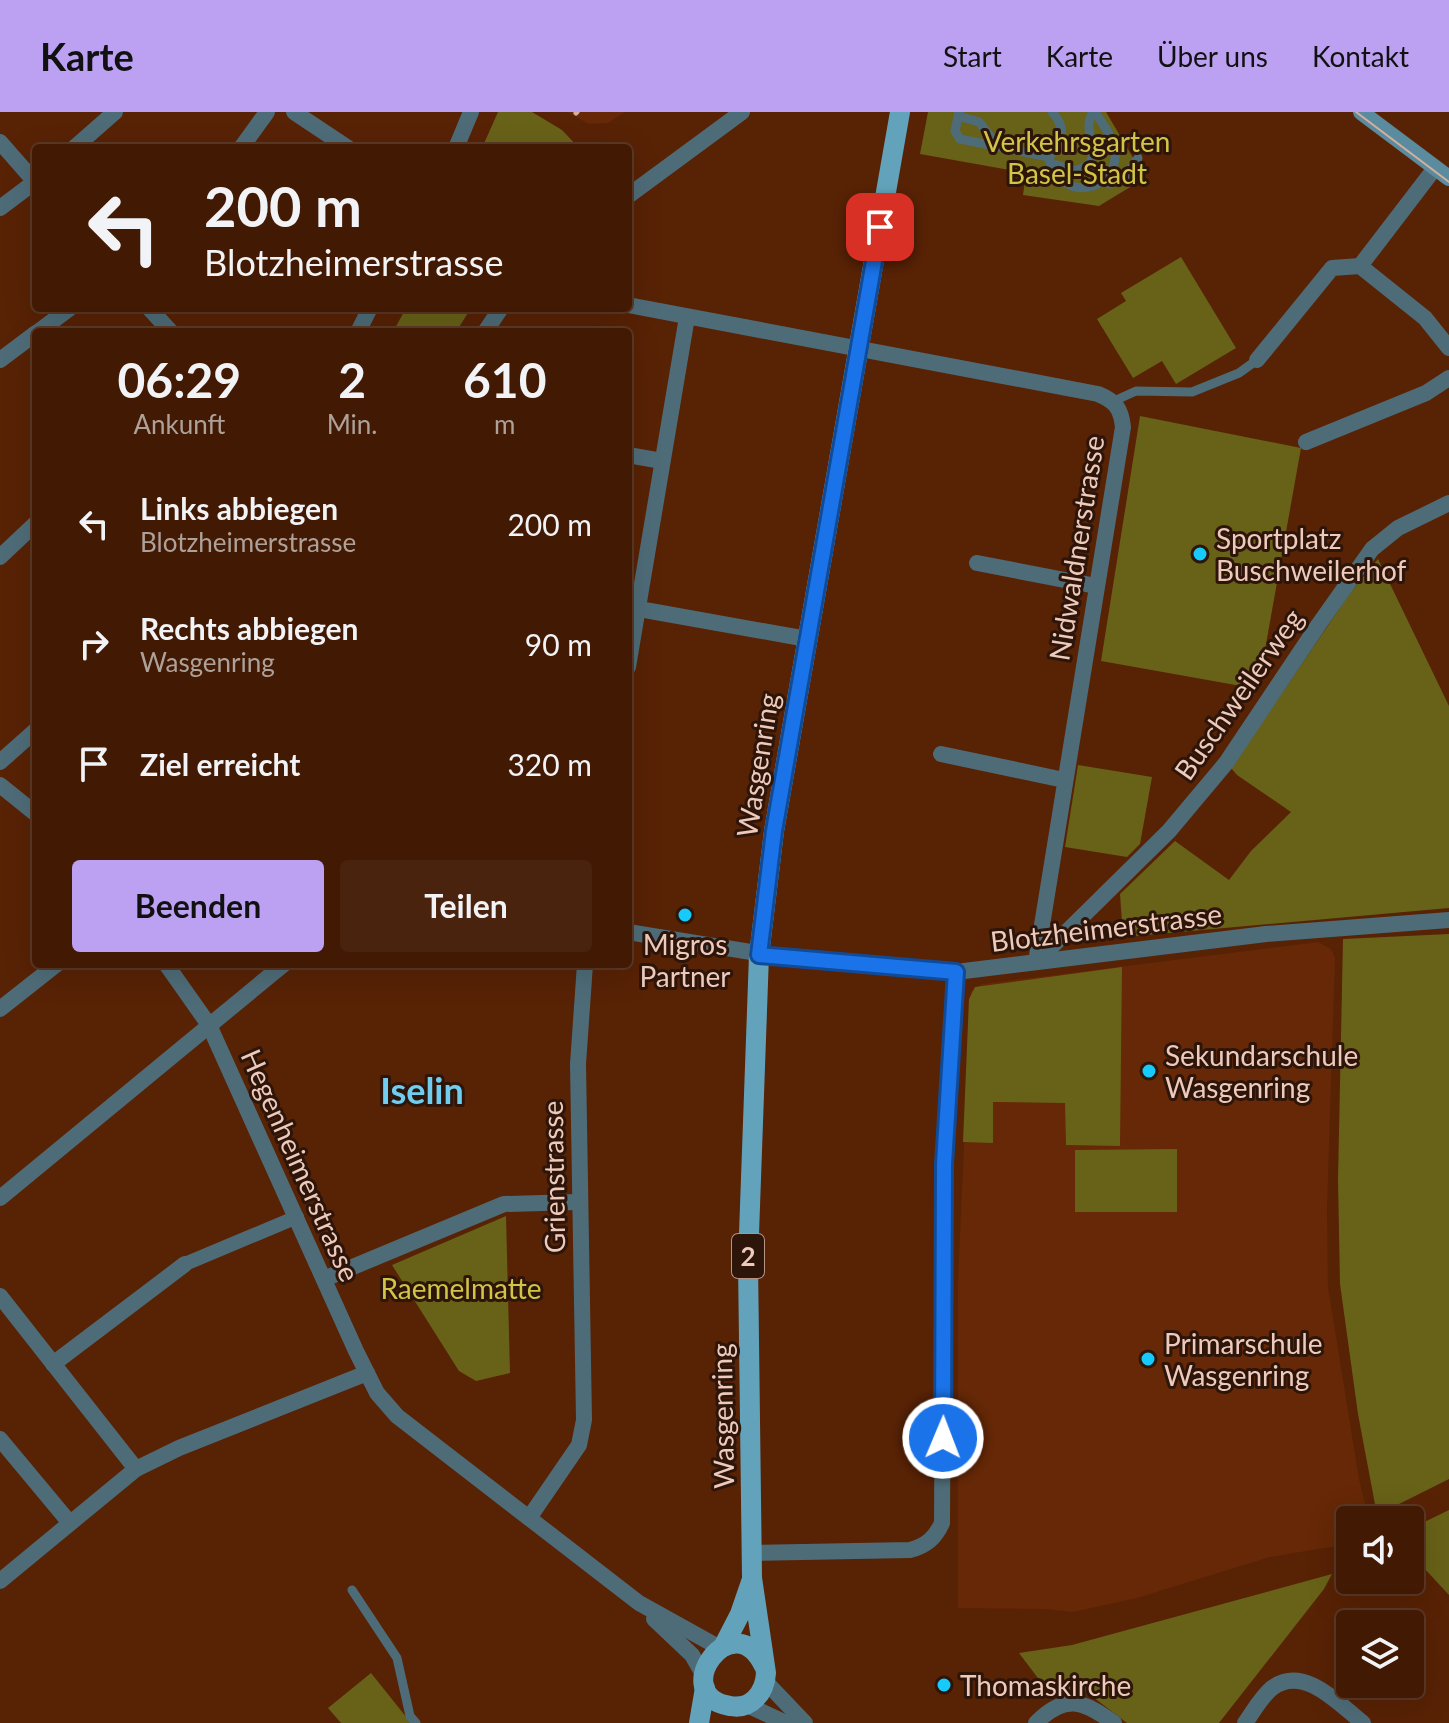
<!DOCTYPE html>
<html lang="de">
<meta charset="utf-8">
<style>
:root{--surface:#421a04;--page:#49230e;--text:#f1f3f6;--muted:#aea19a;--line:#5a3826;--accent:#bca0f2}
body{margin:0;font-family:Lato,sans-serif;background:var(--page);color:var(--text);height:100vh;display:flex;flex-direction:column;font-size:30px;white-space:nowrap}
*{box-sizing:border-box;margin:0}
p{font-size:26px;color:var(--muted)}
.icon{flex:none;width:44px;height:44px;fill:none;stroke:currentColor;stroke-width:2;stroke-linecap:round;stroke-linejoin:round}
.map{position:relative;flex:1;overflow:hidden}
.sheet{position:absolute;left:32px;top:216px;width:600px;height:640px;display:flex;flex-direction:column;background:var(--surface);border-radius:8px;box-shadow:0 8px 32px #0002,0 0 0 2px var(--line)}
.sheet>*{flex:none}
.hud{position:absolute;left:32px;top:32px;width:600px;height:168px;border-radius:8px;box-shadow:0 8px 32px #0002,0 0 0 2px var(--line);background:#421a04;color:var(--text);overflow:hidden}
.buttons{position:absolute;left:1336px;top:1394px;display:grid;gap:16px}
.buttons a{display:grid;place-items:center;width:88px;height:88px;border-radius:8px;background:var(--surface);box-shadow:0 8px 32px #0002,0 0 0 2px var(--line);font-size:40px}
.pin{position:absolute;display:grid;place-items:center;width:68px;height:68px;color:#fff;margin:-34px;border-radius:16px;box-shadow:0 4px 12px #0006}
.me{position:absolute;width:88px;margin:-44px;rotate:1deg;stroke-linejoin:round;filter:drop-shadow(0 0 6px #0008)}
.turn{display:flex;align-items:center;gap:28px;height:168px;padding:0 40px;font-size:36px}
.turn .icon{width:104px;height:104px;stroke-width:2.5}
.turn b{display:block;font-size:56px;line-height:68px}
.eta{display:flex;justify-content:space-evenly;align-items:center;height:136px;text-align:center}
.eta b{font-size:48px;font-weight:700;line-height:56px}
.button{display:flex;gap:16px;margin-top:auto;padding:16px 40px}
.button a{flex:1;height:92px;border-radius:8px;background:var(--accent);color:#111;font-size:32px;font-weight:700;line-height:92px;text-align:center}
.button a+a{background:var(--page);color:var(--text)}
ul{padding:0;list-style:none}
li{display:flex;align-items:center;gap:24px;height:120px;padding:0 40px}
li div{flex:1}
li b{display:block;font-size:30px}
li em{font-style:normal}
header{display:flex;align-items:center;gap:48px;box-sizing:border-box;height:112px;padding:0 40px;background:var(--accent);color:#111}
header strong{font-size:38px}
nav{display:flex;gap:44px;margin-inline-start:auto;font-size:28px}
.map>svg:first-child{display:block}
.built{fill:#662806}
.green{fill:#686118}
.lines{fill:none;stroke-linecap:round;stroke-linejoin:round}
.service{stroke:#4e6c78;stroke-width:9}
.pedestrian{stroke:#4e6c78;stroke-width:14}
.minor{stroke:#4e6c78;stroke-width:16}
.tertiary{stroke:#4e6c78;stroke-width:16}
.secondary{stroke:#5a8b9e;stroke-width:16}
.primary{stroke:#62a3bb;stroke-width:20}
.tram{stroke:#d5af9e;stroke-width:2}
.rail{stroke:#d5af9e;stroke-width:5}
.route-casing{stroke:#114b97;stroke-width:20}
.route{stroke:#1a73e8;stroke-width:14}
.poi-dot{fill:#16cafb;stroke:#2d150a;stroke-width:3}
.labels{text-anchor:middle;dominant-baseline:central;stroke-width:6;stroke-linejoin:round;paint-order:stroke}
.shield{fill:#2d150a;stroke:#b39486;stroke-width:2}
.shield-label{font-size:26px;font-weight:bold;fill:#edcabb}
.park-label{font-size:28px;fill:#d0c546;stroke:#2d150a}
.poi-label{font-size:28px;fill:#edcabb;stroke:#2d150a;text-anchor:start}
.street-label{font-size:28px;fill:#edcabb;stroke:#2d150a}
.district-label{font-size:36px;font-weight:bold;fill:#71cdef;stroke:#2d150a}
</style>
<header>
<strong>Karte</strong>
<nav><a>Start</a><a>Karte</a><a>Über uns</a><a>Kontakt</a></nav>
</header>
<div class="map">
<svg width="1449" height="1611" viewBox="0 0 1449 1611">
<rect width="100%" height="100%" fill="#582205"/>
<g class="built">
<path d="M567,0H625L608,11L589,12Z"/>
<path d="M1318,830L1331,837L1335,846L1327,1096L1328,1175L1359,1367L1369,1408H1350V1432L1270,1445L1137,1486L1073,1500L1044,1497L958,1496V1167L971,879L982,872Z"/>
</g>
<g class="green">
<path d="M498,0H532L562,18L579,36H482Z"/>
<path d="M928,0H1106L1145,66L1099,94L1023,83L1026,61L920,42Z"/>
<path d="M1181,145L1236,236L1176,272L1162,249L1133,266L1097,207L1126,189L1121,181Z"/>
<path d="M406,196H471L456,220H393Z"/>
<path d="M1140,304L1301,336L1258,577L1101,549Z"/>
<path d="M1378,447L1449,594V796L1123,825L1120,782L1175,729L1229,768L1251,739L1291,700L1237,663L1231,656L1350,481Z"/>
<path d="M1078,653L1152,665L1140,732L1127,745L1065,735Z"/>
<path d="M1449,822V1367L1377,1403L1358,1302L1340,1172L1338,1068L1343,827Z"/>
<path d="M1122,855L1120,1034L1066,1033L1065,991L993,990V1031L963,1030L969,887L975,875Z"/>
<path d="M1177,1037V1100H1075V1038Z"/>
<path d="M506,1104L510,1261L476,1269L459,1259L392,1153Z"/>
<path d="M1449,1398V1483L1410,1441V1417Z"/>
<path d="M1332,1462L1324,1477L1219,1611H1127L1085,1579L1053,1586L1019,1541L1072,1533Z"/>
<path d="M371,1561L411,1611H341L328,1596Z"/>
</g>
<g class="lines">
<g class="service">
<path d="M959,0L955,19L960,27L1049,45C1058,92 1119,81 1115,39C1113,25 1102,11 1095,0"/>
<path d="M958,4L979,10L997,33"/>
<path d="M1049,45C1064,30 1066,15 1052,0"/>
<path d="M1050,51L1076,59C1112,45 1078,24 1093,0"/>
<path d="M1104,68L1110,72L1126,63L1138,46"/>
<path d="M1114,289L1136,279L1192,280L1239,261L1257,248"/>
<path d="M352,1478L397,1546L410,1604L416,1611"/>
</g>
<path class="pedestrian" d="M185,1152L297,1105"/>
<g class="minor">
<path d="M294,0L348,36"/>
<path d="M0,30L36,71"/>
<path d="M74,36L115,0"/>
<path d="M241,36L267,0"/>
<path d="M456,36L471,0"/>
<path d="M1435,56L1360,154L1425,206L1449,236"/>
<path d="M0,96L36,69"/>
<path d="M628,193L1098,282C1115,289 1121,296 1123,315L1036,850"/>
<path d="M149,196L171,220"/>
<path d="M38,220L70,196"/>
<path d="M485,220L501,196"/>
<path d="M0,248L36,221"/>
<path d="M1257,248L1332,156L1360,154"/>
<path d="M1306,330L1426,281L1449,266"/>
<path d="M628,343L662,349"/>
<path d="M0,445L36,411"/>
<path d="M977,451L1096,474"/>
<path d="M628,495L807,527"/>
<path d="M628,555L687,205"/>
<path d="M941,642L1064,668"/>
<path d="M628,820L788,846L956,860L1266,822L1449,808"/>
<path d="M1036,850L1169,719L1226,651L1319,512L1372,437L1398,416L1449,391"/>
<path d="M0,897L57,852"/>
<path d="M0,1086L284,852"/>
<path d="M324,1167L504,1092L578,1090"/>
<path d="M0,1184L136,1357"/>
<path d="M53,1252L185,1152"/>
<path d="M0,1327L70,1411"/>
<path d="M529,1406L579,1333L584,1308L578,952L585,852"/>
<path d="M752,1441L910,1438C926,1434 935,1426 942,1411L944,1052L956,860"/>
<path d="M0,1469L136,1357L179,1336L367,1261"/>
<path d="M1036,1611C1065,1581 1084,1589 1114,1611"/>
<path d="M1245,1611C1253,1600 1261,1585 1272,1576C1304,1552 1339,1592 1363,1611"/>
</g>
<g class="tertiary">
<path d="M628,84L742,0"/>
<path d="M358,220L370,196"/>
<path d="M0,650L36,618"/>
<path d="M0,673L36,702"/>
<path d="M166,852L209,913L356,1239L377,1281L397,1304L639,1491L720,1536"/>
<path d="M654,1507L692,1543L703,1562"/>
<path d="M765,1569L805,1611"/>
<path d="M747,1593L786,1611"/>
</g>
<path class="secondary" d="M1361,0L1449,66"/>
<g class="primary">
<path d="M723,1535L740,1502L751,1470"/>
<path d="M764,1554C733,1489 666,1584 730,1594C751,1598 765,1581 766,1561L752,1466L748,1150L759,843L774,719L900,0"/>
<path d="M699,1611L705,1576"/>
</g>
<path class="tram" d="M1356,0L1449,70"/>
<path class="rail" d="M576,1L577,0"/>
</g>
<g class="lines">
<g class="route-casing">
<path id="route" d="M880,115L774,719L759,843L956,860L944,1052L943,1326"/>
</g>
<use href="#route" class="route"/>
</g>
<g class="poi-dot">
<circle cx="1200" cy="442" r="8"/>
<circle cx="685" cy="803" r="8"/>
<circle cx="1149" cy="959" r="8"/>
<circle cx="1148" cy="1247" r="8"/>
<circle cx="944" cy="1573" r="8"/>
</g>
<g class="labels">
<rect class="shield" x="732" y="1122" width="32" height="44" rx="6"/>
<g class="shield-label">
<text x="748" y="1144">2</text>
</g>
<g class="park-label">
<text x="1077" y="29">Verkehrsgarten<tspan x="1077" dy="32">Basel-Stadt</tspan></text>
<text x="461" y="1176">Raemelmatte</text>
</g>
<g class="poi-label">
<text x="1216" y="426">Sportplatz<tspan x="1216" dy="32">Buschweilerhof</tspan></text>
<text x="685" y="832" text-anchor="middle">Migros<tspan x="685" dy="32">Partner</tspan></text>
<text x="1165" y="943">Sekundarschule<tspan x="1165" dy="32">Wasgenring</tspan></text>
<text x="1164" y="1231">Primarschule<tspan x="1164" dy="32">Wasgenring</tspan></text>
<text x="960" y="1573">Thomaskirche</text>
</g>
<g class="street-label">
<text transform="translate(1076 436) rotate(-81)">Nidwaldnerstrasse</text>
<text transform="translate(1238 582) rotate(-55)">Buschweilerweg</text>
<text transform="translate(757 653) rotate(-81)">Wasgenring</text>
<text transform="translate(1106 815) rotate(-7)">Blotzheimerstrasse</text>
<text transform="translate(301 1053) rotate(66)">Hegenheimerstrasse</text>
<text transform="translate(553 1065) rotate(-91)">Grienstrasse</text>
<text transform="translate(722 1304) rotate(-91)">Wasgenring</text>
</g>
<g class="district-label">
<text x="422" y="978">Iselin</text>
</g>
</g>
</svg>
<div class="buttons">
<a><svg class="icon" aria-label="sound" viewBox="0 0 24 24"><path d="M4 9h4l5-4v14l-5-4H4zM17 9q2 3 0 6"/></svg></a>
<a><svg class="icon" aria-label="layers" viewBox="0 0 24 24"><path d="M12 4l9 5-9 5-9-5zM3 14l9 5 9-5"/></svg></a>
</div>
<div class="pin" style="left:880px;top:115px;background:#d93025"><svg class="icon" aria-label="arrive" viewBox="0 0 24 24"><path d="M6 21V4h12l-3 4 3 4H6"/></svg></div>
<svg class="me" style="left:943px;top:1326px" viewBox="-20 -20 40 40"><circle r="17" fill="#1a73e8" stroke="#fff" stroke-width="3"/><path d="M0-11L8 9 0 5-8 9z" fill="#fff"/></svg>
<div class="hud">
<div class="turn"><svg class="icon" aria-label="left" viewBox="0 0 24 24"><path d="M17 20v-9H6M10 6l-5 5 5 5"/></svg><div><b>200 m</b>Blotzheimerstrasse</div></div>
</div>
<section class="sheet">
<div class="eta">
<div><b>06:29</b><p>Ankunft</p></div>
<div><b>2</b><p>Min.</p></div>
<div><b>610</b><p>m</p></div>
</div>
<ul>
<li><svg class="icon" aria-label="left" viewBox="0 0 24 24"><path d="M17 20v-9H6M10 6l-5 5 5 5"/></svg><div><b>Links abbiegen</b><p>Blotzheimerstrasse</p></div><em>200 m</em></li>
<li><svg class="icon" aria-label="right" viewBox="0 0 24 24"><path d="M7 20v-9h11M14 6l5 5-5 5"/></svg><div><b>Rechts abbiegen</b><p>Wasgenring</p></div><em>90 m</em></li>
<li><svg class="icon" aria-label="arrive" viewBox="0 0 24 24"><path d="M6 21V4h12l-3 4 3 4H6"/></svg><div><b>Ziel erreicht</b></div><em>320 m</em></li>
</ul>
<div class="button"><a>Beenden</a><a>Teilen</a></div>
</section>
</div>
